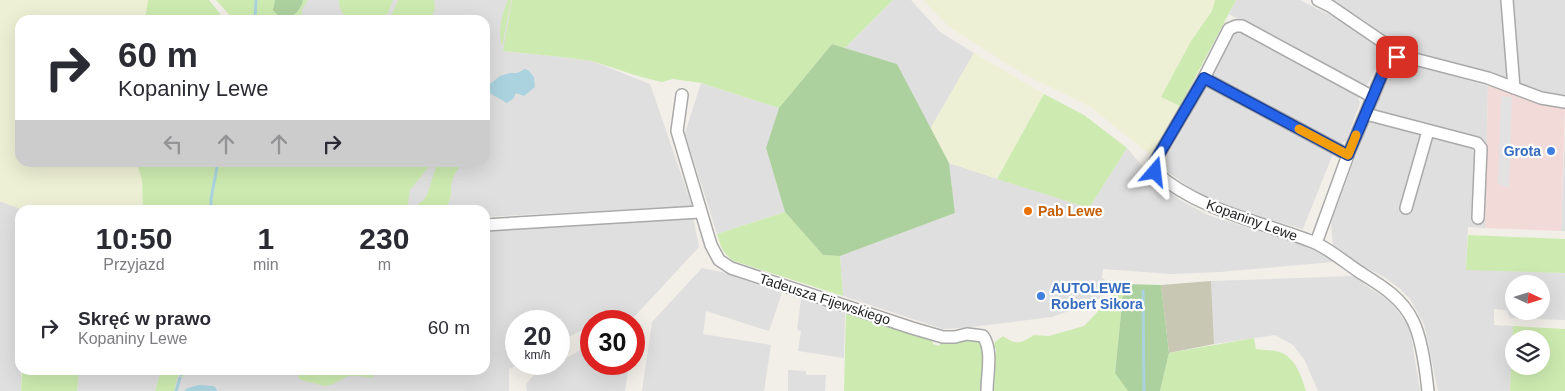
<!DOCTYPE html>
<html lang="pl">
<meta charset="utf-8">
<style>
:root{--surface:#fff;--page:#f2f2f3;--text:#2b2b33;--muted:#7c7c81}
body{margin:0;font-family:Helvetica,sans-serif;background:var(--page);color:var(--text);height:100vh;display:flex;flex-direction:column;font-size:19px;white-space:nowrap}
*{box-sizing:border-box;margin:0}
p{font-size:16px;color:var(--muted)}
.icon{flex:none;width:28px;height:28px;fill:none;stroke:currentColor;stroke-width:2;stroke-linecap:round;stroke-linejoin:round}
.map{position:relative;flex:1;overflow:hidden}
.drawer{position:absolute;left:15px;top:205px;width:475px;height:170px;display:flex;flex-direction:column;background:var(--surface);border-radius:15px;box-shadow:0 5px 20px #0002}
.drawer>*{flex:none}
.guide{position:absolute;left:15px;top:15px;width:475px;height:152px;border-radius:15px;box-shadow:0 5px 20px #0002;background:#fff;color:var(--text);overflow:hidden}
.needle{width:32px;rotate:94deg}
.buttons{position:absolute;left:1505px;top:275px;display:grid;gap:10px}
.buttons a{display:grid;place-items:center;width:45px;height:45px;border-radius:50%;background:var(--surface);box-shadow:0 5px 20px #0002;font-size:25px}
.speed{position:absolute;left:505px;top:310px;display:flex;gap:10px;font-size:25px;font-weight:700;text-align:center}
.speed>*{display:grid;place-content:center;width:65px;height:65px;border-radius:50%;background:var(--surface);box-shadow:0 5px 20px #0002;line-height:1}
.speed small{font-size:12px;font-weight:400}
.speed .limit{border:8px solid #d22;background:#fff;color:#111}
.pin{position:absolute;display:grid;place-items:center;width:42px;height:42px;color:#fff;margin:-21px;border-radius:10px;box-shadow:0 2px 8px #0006}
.me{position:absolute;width:55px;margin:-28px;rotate:17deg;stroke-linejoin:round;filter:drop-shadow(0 0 4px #0008)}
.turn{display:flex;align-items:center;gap:18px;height:105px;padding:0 20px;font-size:22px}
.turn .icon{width:65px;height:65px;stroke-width:2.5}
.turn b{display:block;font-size:35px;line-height:42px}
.lanes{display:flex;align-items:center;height:48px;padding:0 20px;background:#0003;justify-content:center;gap:25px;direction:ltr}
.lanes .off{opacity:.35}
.eta{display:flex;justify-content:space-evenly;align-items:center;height:85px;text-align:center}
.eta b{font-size:30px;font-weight:800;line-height:35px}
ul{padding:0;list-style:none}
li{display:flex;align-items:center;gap:15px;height:75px;padding:0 20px}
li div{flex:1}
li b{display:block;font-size:19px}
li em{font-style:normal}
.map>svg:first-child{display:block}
.residential{fill:#e0dfdf;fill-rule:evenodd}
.commercial{fill:#f2dad9}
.construction{fill:#c7c7b4}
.farmland{fill:#eef0d5}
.grass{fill:#cdebb0;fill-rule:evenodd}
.forest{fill:#add19e}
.parking{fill:#e2e2e2}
.water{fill:#aad3df}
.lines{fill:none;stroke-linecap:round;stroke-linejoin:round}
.stream{stroke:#aad3df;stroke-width:3}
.minor-casing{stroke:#a9a9a9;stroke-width:14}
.minor{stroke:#fff;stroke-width:11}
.route-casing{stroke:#184099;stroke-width:12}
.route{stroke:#2563eb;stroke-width:9}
.slow{stroke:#f59e0b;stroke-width:9}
.shop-dot{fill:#3f7fe0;stroke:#fff;stroke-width:2}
.food-dot{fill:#e8710a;stroke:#fff;stroke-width:2}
.labels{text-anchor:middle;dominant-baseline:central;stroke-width:4.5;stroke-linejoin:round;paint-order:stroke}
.shop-label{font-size:14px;font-weight:bold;fill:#366cbe;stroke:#fff;text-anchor:end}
.food-label{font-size:14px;font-weight:bold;fill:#c56008;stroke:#fff;text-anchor:start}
.street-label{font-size:14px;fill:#222;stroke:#fff}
</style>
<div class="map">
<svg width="1565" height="391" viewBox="0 0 1565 391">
<rect width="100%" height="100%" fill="#f2efe9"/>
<g class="residential">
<path d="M265,0H512L504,51L562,57L592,61L650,84L692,206L485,217V210H223L235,163L485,162V20H265Z"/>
<path d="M893,0H911L940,32L974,53L930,129L897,64L845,48Z"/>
<path d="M1236,0H1300L1343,22L1377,46L1383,55L1368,84L1360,86L1283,46L1229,14Z"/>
<path d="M1331,0H1505L1511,83L1402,48L1362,19Z"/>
<path d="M1508,0H1565V97L1546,94L1516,85Z"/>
<path d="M1240,31L1270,48L1295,59L1357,94L1360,103L1346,141L1337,146L1213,76L1212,71L1231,34Z"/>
<path d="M1400,61L1488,86L1485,228L1468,227L1466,269L1565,273V320L1510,318L1506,310L1494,309V325L1513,326L1510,391H1438L1424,324L1410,299L1399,288L1384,277L1365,267L1356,266L1333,248L1331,222L1379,94ZM1514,284H1541V311H1514Z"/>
<path d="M701,83L779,108L766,148L785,212L717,234L685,133Z"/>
<path d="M1210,85L1333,154L1303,229L1255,215L1200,195L1168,172L1162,164L1188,120L1203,86Z"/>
<path d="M1565,131V231H1561Z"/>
<path d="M1127,148L1156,182L1180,200L1208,215L1313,248L1325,253L1333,262L1220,272L1171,274L1103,269L1102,278L1111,283L1097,301L1052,317L964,328L943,329L843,296L840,256L955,213L949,163L1089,208Z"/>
<path d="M0,201L23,210H20L21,391H0Z"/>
<path d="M693,217L699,247L634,317L615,321H591V326L586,328L559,342V321H516V364H520L509,369V391H174L178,376L184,377L185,370H485V228Z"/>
<path d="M702,268L722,272L782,293L769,331L706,311L703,334L771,345L764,391H642L652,322Z"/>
<path d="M1355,276L1365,285L1392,303L1410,329L1420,391H1318L1304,359L1293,345L1275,335L1214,344L1211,281Z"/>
<path d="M801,299L845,314L844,358L798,351L801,331L797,330Z"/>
<path d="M591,344V364H629L625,391H527L526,384L533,376L555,364H559V362Z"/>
<path d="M79,370H161L155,391H77Z"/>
<path d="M788,370L806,371V375H826L825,391H788Z"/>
</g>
<path class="commercial" d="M1488,86L1565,106L1561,231L1485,228Z"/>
<path class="construction" d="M1211,281L1214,344L1169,353L1161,285Z"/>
<g class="farmland">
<path d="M0,0H148L145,20H20V162L137,163L142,180L143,210H23L0,201Z"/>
<path d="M923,0H1215L1212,11L1191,41L1161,97L1180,106L1152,156L1089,106L1023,74L948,26Z"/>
<path d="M974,53L1044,94L997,179L949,163L930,129Z"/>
</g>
<g class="grass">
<path d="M148,0H209L225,20H145Z"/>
<path d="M216,0H275L273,10L278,15C293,16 298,16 303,0H308L302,9L301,20H234Z"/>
<path d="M339,0H393L388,13L382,20C364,20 339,25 339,0Z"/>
<path d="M398,0H434L435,9L430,20H387L393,12Z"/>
<path d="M508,0H511L502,47C498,29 501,17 508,0Z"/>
<path d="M512,0H893L845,48L832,44L779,108L701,83L673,79L662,82L641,77L592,61L562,57L503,51Z"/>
<path d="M1215,0H1236L1180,106L1161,97L1191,41L1212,11Z"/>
<path d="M1044,94L1084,115L1127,148L1089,208L997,179Z"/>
<path d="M137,163V162L432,163L410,190L407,210H143L142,180Z"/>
<path d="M438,163H462L454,175L451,185V195L446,210H413C416,204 421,203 425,198C430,191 433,172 438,163Z"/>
<path d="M785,212L823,255L840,256L843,296L734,261C722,253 721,247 717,234Z"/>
<path d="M1468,235L1565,239V273L1466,270Z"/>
<path d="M1124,284L1115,372L1128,391H994L996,348H993L995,342L1003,336C1017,346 1021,343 1034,335L1049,336L1084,326Z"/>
<path d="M846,311L869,318L870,321L884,327L888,324L932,339L933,344L939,346L942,342L966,340L979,342L983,350L982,391H844Z"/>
<path d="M1513,326L1565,329V391H1510ZM1514,339H1541V366H1514Z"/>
<path d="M1254,338L1256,349C1262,350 1270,350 1276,351C1294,354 1301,375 1306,391H1160L1169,353Z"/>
<path d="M22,370H79L77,391H21Z"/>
<path d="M161,370H185L184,377L178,376L174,391H155Z"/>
<path d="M300,370H337L374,373L373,378L359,376H348L333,384L325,386L301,380L298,377Z"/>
</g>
<g class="forest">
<path d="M275,0H303C300,15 284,25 273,10Z"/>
<path d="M832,44L897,64L949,163L955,213L840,256L823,255L785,212L766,148L779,108Z"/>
<path d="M1124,284L1161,285L1169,353L1160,391H1128L1115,373Z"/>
</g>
<path class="parking" d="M1501,96L1512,97L1509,188L1498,184Z"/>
<g class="water">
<path d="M525,69L528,70L534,77L535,87L524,96L516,93L513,99L507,103L491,94L489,91L490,84L500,76L510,73H517Z"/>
<path d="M199,385L213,386L216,388L217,391H184L188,388Z"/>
</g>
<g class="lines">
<g class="stream">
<path d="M255,20L256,0"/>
<path d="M211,210V199L218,162"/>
<path d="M1143,291L1144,391"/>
<path d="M181,375V370"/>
<path d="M176,391L180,378"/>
</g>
<g class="minor-casing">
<g id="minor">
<path d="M1318,0L1330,6L1393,49L1397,57"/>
<path d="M1507,0L1514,88"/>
<path d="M1204,78L1348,155"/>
<path d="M682,95L677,131L711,245L719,260L731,268L912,328L943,337H955L967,334L983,336C993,350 987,374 987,391"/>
<path d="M1373,97L1242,26H1236L1229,29L1204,78L1154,163L1155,172C1200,211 1259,221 1313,242C1327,247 1347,264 1361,273C1382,286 1402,298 1413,321C1421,337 1426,372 1428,391"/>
<path d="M1366,114L1477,143L1481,148L1478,218"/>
<path d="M1406,208L1428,131"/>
<path d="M485,225L700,212"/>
<path d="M1316,243L1348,155L1387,63C1393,57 1399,57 1407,57L1488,78L1541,98L1565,102"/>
</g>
</g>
<use href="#minor" class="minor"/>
</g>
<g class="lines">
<g class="route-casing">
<path id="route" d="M1155,172L1154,163L1204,78L1348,155L1387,63L1391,59L1397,57"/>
</g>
<use href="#route" class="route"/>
<path class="slow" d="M1299,129L1348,155L1356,135"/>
</g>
<g class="shop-dot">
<circle cx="1551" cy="151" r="5"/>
<circle cx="1041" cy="296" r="5"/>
</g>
<circle class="food-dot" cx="1028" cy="211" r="5"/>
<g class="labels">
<g class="shop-label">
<text x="1541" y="151">Grota</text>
<text x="1051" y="288" text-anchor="start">AUTOLEWE<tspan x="1051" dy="16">Robert Sikora</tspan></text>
</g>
<g class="food-label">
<text x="1038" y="211">Pab Lewe</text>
</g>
<g class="street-label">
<text transform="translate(1252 220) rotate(20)">Kopaniny Lewe</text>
<text transform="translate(825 299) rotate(18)">Tadeusza Fijewskiego</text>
</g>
</g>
</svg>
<div class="buttons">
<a><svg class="needle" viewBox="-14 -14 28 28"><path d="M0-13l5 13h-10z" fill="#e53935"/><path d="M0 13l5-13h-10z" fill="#7c7c81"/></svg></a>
<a><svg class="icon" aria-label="layers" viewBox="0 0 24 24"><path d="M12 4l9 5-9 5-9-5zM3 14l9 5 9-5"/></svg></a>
</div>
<div class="speed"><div>20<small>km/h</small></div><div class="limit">30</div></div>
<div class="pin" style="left:1397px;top:57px;background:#d93025"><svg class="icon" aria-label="arrive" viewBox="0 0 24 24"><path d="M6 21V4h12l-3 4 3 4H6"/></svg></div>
<svg class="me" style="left:1155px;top:172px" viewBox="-20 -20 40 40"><path d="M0-17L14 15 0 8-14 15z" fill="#2563eb" stroke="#fff" stroke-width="4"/></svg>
<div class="guide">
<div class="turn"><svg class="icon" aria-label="right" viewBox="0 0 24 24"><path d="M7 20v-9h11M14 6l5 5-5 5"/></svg><div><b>60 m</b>Kopaniny Lewe</div></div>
<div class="lanes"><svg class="icon off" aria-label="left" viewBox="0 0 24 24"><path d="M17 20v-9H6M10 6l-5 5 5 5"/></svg><svg class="icon off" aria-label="ahead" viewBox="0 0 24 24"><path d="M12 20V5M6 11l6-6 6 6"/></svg><svg class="icon off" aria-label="ahead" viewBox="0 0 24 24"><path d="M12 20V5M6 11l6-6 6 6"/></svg><svg class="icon" aria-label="right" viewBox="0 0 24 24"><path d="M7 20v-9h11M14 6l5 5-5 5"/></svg></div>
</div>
<section class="drawer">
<div class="eta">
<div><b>10:50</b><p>Przyjazd</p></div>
<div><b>1</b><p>min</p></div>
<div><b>230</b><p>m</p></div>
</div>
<ul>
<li><svg class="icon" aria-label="right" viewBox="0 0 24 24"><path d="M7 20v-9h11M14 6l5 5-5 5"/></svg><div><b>Skręć w prawo</b><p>Kopaniny Lewe</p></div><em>60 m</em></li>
</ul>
</section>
</div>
